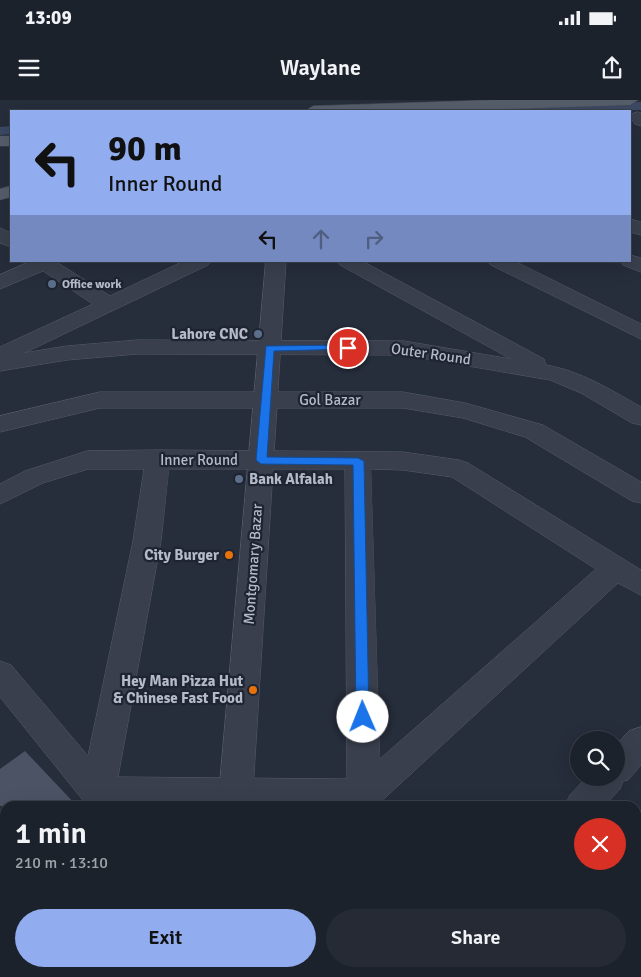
<!DOCTYPE html>
<meta charset="utf-8">
<style>
:root{--surface:#1c222c;--page:#252a34;--text:#f1f3f6;--muted:#a0a4a9;--line:#3a3f48;--accent:#91acef}
body{margin:0;font-family:Signika,sans-serif;background:var(--page);color:var(--text);height:100vh;display:flex;flex-direction:column;font-size:19px;white-space:nowrap}
*{box-sizing:border-box;margin:0}
p{font-size:16px;color:var(--muted)}
.icon{flex:none;width:28px;height:28px;fill:none;stroke:currentColor;stroke-width:2;stroke-linecap:round;stroke-linejoin:round}
.map{position:relative;flex:1;overflow:hidden}
.panel{position:absolute;left:0px;top:701px;width:641px;height:176px;display:flex;flex-direction:column;background:var(--surface);border-radius:15px 15px 0 0;box-shadow:0 5px 20px #0002,0 0 0 1px var(--line)}
.panel>*{flex:none}
.guide{position:absolute;left:10px;top:10px;width:621px;height:152px;border-radius:0px;box-shadow:0 5px 20px #0002,0 0 0 1px var(--line);background:#91acef;color:#111;overflow:hidden}
.tools{position:absolute;left:570px;top:631px;display:grid;gap:10px}
.tools a{display:grid;place-items:center;width:55px;height:55px;border-radius:50%;background:var(--surface);box-shadow:0 5px 20px #0002,0 0 0 1px var(--line);font-size:25px}
.pin{position:absolute;display:grid;place-items:center;width:42px;height:42px;color:#fff;margin:-21px;border:2px solid #fff;border-radius:50%;box-shadow:0 1px 5px #0007}
.me{position:absolute;width:55px;margin:-28px;rotate:359deg;stroke-linejoin:round;filter:drop-shadow(0 0 4px #0008)}
.turn{display:flex;align-items:center;gap:18px;height:105px;padding:0 15px;font-size:22px}
.turn .icon{width:65px;height:65px;stroke-width:2.5}
.turn b{display:block;font-size:35px;line-height:42px}
.lanes{display:flex;align-items:center;height:48px;padding:0 15px;background:#0003;justify-content:center;gap:25px;direction:ltr}
.lanes .off{opacity:.35}
.round{display:grid;place-items:center;flex:none;width:52px;height:52px;border-radius:26px;background:var(--page)}
.overview{display:flex;align-items:center;justify-content:space-between;height:85px;padding:0 15px}
h1{font-size:30px;font-weight:600;line-height:38px}
.primary-button{display:flex;gap:10px;margin-top:auto;padding:10px 15px}
.primary-button a{flex:1;height:58px;border-radius:30px;background:var(--accent);color:#111;font-size:20px;font-weight:600;line-height:58px;text-align:center}
.primary-button a+a{background:var(--page);color:var(--text)}
.status{display:flex;justify-content:space-between;align-items:center;height:35px;padding:0 25px;background:var(--surface);direction:ltr}
.status svg{height:14px;fill:currentColor}
header{display:flex;justify-content:space-between;align-items:center;height:65px;padding:0 15px;background:var(--surface);font-size:22px;font-weight:600}
.map>svg:first-child{display:block}
.lines{fill:none;stroke-linecap:round;stroke-linejoin:round}
.canal{fill:#3c4963;fill-rule:evenodd}
.building{fill:#4c5364}
.minor-casing{stroke:#575d6a;stroke-width:1}
.tertiary-casing{stroke:#575d6a;stroke-width:1}
.primary-casing{stroke:#424855;stroke-width:1}
.minor{fill:#393f4c;fill-rule:evenodd}
.tertiary{fill:#393f4c;fill-rule:evenodd}
.primary{fill:#575e6b;fill-rule:evenodd}
.route{fill:#1a73e8;stroke:#114b97}
.service-dot{fill:#5c6f8a;stroke:#1e2431;stroke-width:2}
.food-dot{fill:#e8710a;stroke:#1e2431;stroke-width:2}
.labels{text-anchor:middle;dominant-baseline:central;stroke-width:4.5;stroke-linejoin:round;paint-order:stroke}
.far-poi-label{font-size:12px;font-weight:bold;fill:#b5bac7;stroke:#1e2431;text-anchor:start}
.poi-label{font-size:15px;font-weight:bold;fill:#b5bac7;stroke:#1e2431;text-anchor:end}
.street-label{font-size:15px;fill:#b5bac7;stroke:#1e2431}
</style>
<div class="status"><b>13:09</b><svg viewBox="0 0 49 12"><path d="M0 12V9h3v3zM5 12V6h3v6zM10 12V3h3v9zM15 12V0h3v12zM26 1h20v11H26zM47 4h2v5h-2z"/></svg></div>
<header><svg class="icon" aria-label="menu" viewBox="0 0 24 24"><path d="M4 6h16M4 12h16M4 18h16"/></svg>Waylane<svg class="icon" aria-label="share" viewBox="0 0 24 24"><path d="M12 15V3M7 8l5-5 5 5M5 13v7h14v-7"/></svg></header>
<div class="map">
<svg width="641" height="877" viewBox="0 0 641 877">
<rect width="100%" height="100%" fill="#262d3b"/>
<g class="lines">
<g class="canal">
<path d="M641,2V10L496,11L503,7Z"/>
<path d="M11,26V34L0,35V27Z"/>
</g>
</g>
<path class="building" d="M25,651L77,706H0V669Z"/>
<g class="lines">
<g class="minor-casing">
<g id="minor">
<path d="M638,12L641,13V26L635,24L630,17L632,14Z"/>
<path d="M0,128L11,133V147L0,143Z"/>
<path d="M630,155L641,158V172L623,165L620,161H630Z"/>
<path d="M31,161H59L58,163L110,196L184,161H211L208,165L24,253L67,246L137,240L404,241L511,259L340,165L337,161H362L544,259L546,265C581,271 611,290 641,307V325L632,323L581,293L550,280L404,255L137,254L67,260L0,271V247L93,204L43,171L0,189V175Z"/>
<path d="M488,161H514L641,224V239L491,165Z"/>
<path d="M100,292H403L465,303L543,325L641,382V403L632,401L525,337L463,318L403,308H100L0,332V316Z"/>
<path d="M158,350L403,352L459,360L468,363L641,470V495L618,483L376,706H92L86,704L0,597V561L11,565L88,656L133,441L144,369H88L43,383L0,404V384L25,371L87,351ZM169,369H345L347,679L118,677L161,441ZM371,369L403,370L452,377L596,469L380,659Z"/>
<path d="M564,872H606L608,877H566Z"/>
</g>
</g>
<g class="tertiary-casing">
<g id="tertiary">
<path d="M630,119L641,122V135L630,132Z"/>
<path d="M266,161H286L252,706H218Z"/>
<path d="M641,627V665L628,680L623,681L620,689L604,706H565L570,695L586,678H616V645L629,631Z"/>
<path d="M0,853L5,856V872H21L23,877H0Z"/>
<rect x="203" y="872" width="40" height="5"/>
<path d="M411,872H452L450,877H409Z"/>
</g>
</g>
<g class="primary-casing">
<g id="primary">
<path d="M493,0H638L630,5L444,11H305L313,6Z"/>
<rect x="0" y="36" width="11" height="10"/>
<path d="M11,86V97L0,100V89Z"/>
</g>
</g>
<use href="#minor" class="minor"/>
<use href="#tertiary" class="tertiary"/>
<use href="#primary" class="primary"/>
</g>
<path class="route" d="M348,245L353,248L351,249L274,251L267,357L358,358L364,361L369,617L367,621H358L356,617L353,365L261,364L256,360L266,246Z"/>
<g class="service-dot">
<circle cx="52" cy="184" r="5"/>
<circle cx="258" cy="234" r="5"/>
<circle cx="239" cy="379" r="5"/>
</g>
<g class="food-dot">
<circle cx="229" cy="455" r="5"/>
<circle cx="253" cy="590" r="5"/>
</g>
<g class="labels">
<g class="far-poi-label">
<text x="62" y="184">Office work</text>
</g>
<g class="poi-label">
<text x="248" y="234">Lahore CNC</text>
<text x="249" y="379" text-anchor="start">Bank Alfalah</text>
<text x="219" y="455">City Burger</text>
<text x="243" y="581">Hey Man Pizza Hut<tspan x="243" dy="17">&amp; Chinese Fast Food</tspan></text>
</g>
<g class="street-label">
<text transform="translate(431 254) rotate(8)">Outer Round</text>
<text x="330" y="300">Gol Bazar</text>
<text x="199" y="360">Inner Round</text>
<text transform="translate(253 464) rotate(-86)">Montgomary Bazar</text>
</g>
</g>
</svg>
<div class="tools">
<a><svg class="icon" aria-label="search" viewBox="0 0 24 24"><circle cx="10" cy="10" r="6"/><path d="M15 15l6 6"/></svg></a>
</div>
<div class="pin" style="left:348px;top:248px;background:#d93025"><svg class="icon" aria-label="arrive" viewBox="0 0 24 24"><path d="M6 21V4h12l-3 4 3 4H6"/></svg></div>
<svg class="me" style="left:363px;top:617px" viewBox="-20 -20 40 40"><circle r="19" fill="#fff"/><path d="M0-13L10 11 0 6-10 11z" fill="#1a73e8"/></svg>
<div class="guide">
<div class="turn"><svg class="icon" aria-label="left" viewBox="0 0 24 24"><path d="M17 20v-9H6M10 6l-5 5 5 5"/></svg><div><b>90 m</b>Inner Round</div></div>
<div class="lanes"><svg class="icon" aria-label="left" viewBox="0 0 24 24"><path d="M17 20v-9H6M10 6l-5 5 5 5"/></svg><svg class="icon off" aria-label="ahead" viewBox="0 0 24 24"><path d="M12 20V5M6 11l6-6 6 6"/></svg><svg class="icon off" aria-label="right" viewBox="0 0 24 24"><path d="M7 20v-9h11M14 6l5 5-5 5"/></svg></div>
</div>
<section class="panel">
<div class="overview"><div><h1>1 min</h1><p>210 m · 13:10</p></div><a class="round" style="background:#d93025;color:#fff"><svg class="icon" aria-label="close" viewBox="0 0 24 24"><path d="M6 6l12 12M18 6L6 18"/></svg></a></div>
<div class="primary-button"><a>Exit</a><a>Share</a></div>
</section>
</div>
